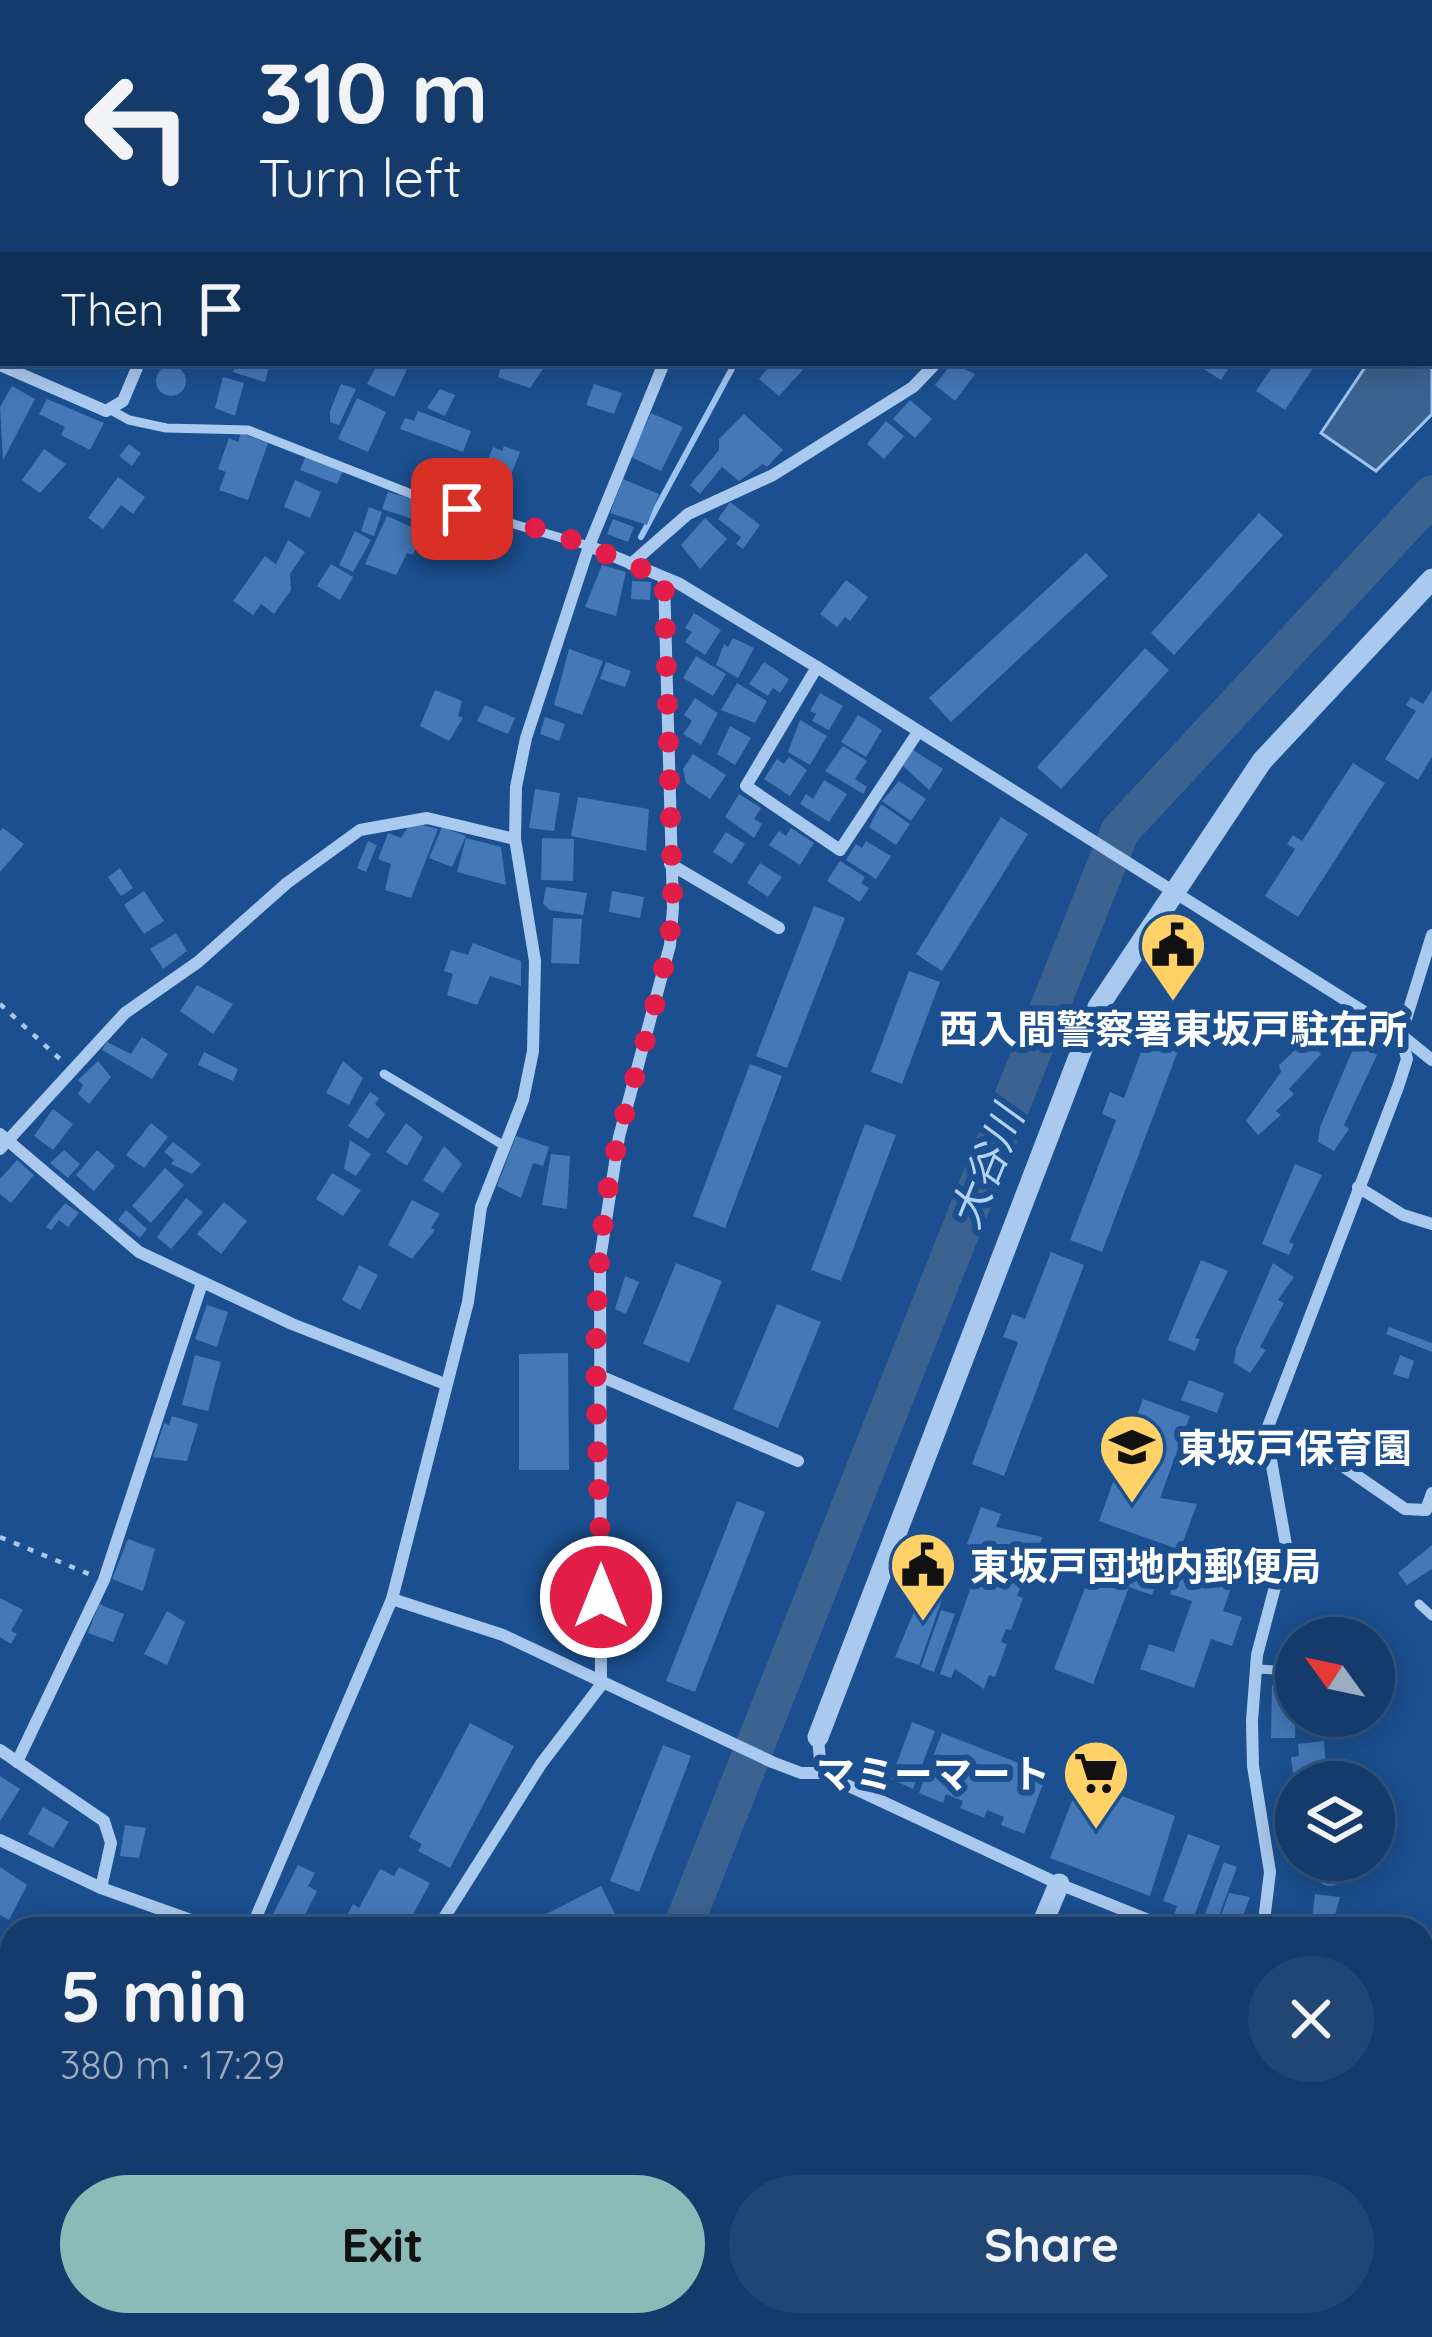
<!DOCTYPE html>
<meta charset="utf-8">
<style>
:root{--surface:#143b6b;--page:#214673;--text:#f1f3f6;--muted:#9dadc1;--line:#33557e;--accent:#8bbbb9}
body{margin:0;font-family:Quicksand,"Noto Sans JP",sans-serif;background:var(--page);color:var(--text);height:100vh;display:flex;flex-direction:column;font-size:45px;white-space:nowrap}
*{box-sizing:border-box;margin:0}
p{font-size:39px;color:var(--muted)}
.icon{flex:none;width:66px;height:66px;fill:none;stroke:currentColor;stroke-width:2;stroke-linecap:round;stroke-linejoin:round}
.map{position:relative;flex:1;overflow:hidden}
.details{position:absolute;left:0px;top:1917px;width:1434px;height:420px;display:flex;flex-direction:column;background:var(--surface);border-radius:36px 36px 0 0;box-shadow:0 6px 30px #0003,0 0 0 3px var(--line)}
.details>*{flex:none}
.guide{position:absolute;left:0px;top:0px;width:1434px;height:366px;box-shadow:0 6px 30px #0003,0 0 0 3px var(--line);background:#143b6b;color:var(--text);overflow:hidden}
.needle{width:78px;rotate:303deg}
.buttons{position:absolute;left:1275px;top:1617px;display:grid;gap:24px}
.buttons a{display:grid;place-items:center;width:120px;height:120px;border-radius:50%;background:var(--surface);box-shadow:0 6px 30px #0003,0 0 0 3px var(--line);font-size:60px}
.pin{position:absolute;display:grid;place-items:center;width:102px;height:102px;color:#fff;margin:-51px;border-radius:24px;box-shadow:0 6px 18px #0006}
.me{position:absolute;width:132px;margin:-66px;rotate:0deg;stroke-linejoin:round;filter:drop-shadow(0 0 9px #0008)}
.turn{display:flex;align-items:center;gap:42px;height:252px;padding:0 60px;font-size:54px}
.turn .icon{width:156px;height:156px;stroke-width:2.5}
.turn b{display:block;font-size:84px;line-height:102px}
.then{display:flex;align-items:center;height:114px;padding:0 60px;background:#0003;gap:24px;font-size:45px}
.round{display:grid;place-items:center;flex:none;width:126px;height:126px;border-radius:63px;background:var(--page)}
.overview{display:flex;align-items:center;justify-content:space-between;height:204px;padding:0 60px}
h1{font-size:72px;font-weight:800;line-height:90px}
.primary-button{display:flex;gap:24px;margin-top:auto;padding:24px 60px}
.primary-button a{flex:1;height:138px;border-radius:72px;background:var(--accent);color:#111;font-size:48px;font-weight:800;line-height:138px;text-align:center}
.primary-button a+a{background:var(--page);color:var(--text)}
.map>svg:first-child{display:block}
.water{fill:#3c6290;stroke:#9cc4f0;stroke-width:3}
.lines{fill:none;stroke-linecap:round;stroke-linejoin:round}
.stream{stroke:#9cc4f0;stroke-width:6}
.river{stroke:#3c6290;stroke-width:39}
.building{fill:#4478b7}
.path{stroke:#a9c9ee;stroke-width:4.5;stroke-dasharray:6 9;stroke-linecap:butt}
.service{stroke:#a9c9ee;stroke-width:9}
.minor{stroke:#a9c9ee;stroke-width:12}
.tertiary{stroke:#a9c9ee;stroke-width:21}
.route{stroke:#e11d48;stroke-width:21;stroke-dasharray:0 37.8}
.labels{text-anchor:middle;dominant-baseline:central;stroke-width:12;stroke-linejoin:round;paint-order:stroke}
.poi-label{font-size:39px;font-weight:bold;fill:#fff;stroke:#1b4f8f;text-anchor:start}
.water-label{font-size:42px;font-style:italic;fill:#b5d3f5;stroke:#1b4f8f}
</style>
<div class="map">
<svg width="1432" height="2337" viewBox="0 0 1432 2337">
<rect width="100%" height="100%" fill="#1b4f8f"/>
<g class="water">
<path d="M1432,319V414L1376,471L1321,433L1368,363H1431Z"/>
<path d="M526,2325H709L704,2337H517Z"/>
</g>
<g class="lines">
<g class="stream">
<path d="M935,3L937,0"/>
<path d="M641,537L735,363"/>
</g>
<g class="river">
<path d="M682,1929L1120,831L1432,495"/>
<path d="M454,2337L464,2325"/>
</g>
</g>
<g class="building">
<path d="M235,363H270L265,382L233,372Z"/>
<path d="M378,363H410L394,397L367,384Z"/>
<path d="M502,363H547L530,388L498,377Z"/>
<path d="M772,363H809L779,396L759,379Z"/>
<path d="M952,363L975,374L955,401L935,385Z"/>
<path d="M1194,363H1232L1221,380Z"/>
<path d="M1275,363H1305L1313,368L1285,410L1256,391Z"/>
<circle cx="171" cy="381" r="15"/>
<path d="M223,377L244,383L235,416L215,408Z"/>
<path d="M341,384L356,389L339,425L330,422V411Z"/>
<path d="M594,384L622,393L614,414L586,405Z"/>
<path d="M12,386L35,399L3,460L0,407Z"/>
<path d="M440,389L455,395L445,416L427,408Z"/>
<path d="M357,398L386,412L368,452L338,439Z"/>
<path d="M47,399L104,423L90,450L61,435L65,427L39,414Z"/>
<path d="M910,400L932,419L915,438L893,419Z"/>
<path d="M418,411L471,431L463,452L400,429L405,418L414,421Z"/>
<path d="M651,413L683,427L661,471L631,457Z"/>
<path d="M744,414L783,450L767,467L763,464L739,481L722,467L700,494L690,485L719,450V439Z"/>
<path d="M886,421L904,436L884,459L867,444Z"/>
<path d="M241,433L268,443L248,500L219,490L226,472L218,469L229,438L238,442Z"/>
<path d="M129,444L141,453L132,466L119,456Z"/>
<path d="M504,446L520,452L509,480L484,471L493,447L502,451Z"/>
<path d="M44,449L66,464L40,493L22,480Z"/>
<path d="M306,456L343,471L337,484L300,470Z"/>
<path d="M454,474L471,478L466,496L449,491Z"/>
<path d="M118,477L145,497L133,514L121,505L103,529L88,518Z"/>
<path d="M623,479L659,494L647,525L610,513Z"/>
<path d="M295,480L321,492L310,518L284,507Z"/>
<path d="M388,492L477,518L489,525L482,547L423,532L425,523L382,509Z"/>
<path d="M730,502L760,525L743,549L736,544L741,537L718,519Z"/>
<path d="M369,507L382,512L374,536L361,531Z"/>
<path d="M1259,513L1283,535L1174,655L1151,633Z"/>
<path d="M387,516L416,529L411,540L418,543L413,555L407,553L396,575L365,564Z"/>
<path d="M705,518L727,539L700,569L681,545Z"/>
<path d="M613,519L634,527L628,542L607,534Z"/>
<path d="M355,531L371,540L353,572L339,565Z"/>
<path d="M288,540L305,552L290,574L291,590L274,614L261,604L253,615L233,601L265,556L276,564Z"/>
<path d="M1086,553L1108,576L951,722L929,698Z"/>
<path d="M331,564L353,577L340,600L317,586Z"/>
<path d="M602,565L626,572L616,616L585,607Z"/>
<path d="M846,580L868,597L850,621L845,617L837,627L820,614Z"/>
<path d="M632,581L651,582L650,600L631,599Z"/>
<path d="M694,613L721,630L705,655L685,642L692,632L685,628Z"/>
<path d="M733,638L754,648L738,678L716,665L724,644L728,647Z"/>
<path d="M1145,648L1169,670L1061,789L1037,767Z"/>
<path d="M569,649L603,661L582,715L554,705Z"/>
<path d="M696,656L726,674L713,696L683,678Z"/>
<path d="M606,662L631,671L625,687L600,679Z"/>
<path d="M764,662L789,679L780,693L773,688L768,696L749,684Z"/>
<path d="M737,683L767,701L755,723L721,710Z"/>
<path d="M435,690L462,701L458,716L463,718L449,741L420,726Z"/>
<path d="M1432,690V757L1418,780L1385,759L1416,711L1406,705L1411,697L1423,704Z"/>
<path d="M820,693L843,706L829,730L812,721L816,714L810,711Z"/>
<path d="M695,698L718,713L701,745L683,734L692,721L684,715Z"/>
<path d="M485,705L515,718L508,734L477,721Z"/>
<path d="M858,715L882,730L866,757L841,742Z"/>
<path d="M545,717L565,724L559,741L540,734Z"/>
<path d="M800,720L827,736L810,765L788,752Z"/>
<path d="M730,726L751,738L735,765L717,754Z"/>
<path d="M843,746L867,761L855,779L867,787L863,794L825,771Z"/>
<path d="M913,750L943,769L929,790L903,766Z"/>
<path d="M693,754L726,775L710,799L686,783L683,769Z"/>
<path d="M789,757L807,770L790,796L764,779L777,759L784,764Z"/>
<path d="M1353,763L1385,783L1298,917L1265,896L1295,849L1287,844L1293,835L1302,841Z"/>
<path d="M824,780L847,794L829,822L800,804L806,794L813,799Z"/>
<path d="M899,781L926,799L911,821L882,801Z"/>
<path d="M535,789L560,793L554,831L529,828Z"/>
<path d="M739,794L761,808L754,819L762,824L754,838L725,817Z"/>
<path d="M578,797L649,809L646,851L571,836Z"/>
<path d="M881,804L910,824L896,845L869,827Z"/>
<path d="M1001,817L1028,834L942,971L916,954Z"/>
<path d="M411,822L438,829L411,898L385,890L391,864L378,859L388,833L401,838Z"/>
<path d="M442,827L466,836L452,867L429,858Z"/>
<path d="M3,828L24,844L0,872V831Z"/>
<path d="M791,828L814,843L800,865L769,845L779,831L786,836Z"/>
<path d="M726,832L745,844L732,864L713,852Z"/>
<path d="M466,838L501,847L506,885L457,872Z"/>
<path d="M542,838L574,839L573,881L541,880Z"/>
<path d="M368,841L377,845L366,872L357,868Z"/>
<path d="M866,841L891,856L876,879L846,860L856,844L862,848Z"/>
<path d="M840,861L865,877L861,883L869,888L860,902L827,881Z"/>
<path d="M760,863L782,877L768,897L747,883Z"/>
<path d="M120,868L133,888L121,896L108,877Z"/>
<path d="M546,887L587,893L583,915L550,910L543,904Z"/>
<path d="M144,891L164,921L144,934L124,905Z"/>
<path d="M612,891L644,897L640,918L609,912Z"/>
<path d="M814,906L845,918L787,1068L756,1056Z"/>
<path d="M553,918L582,919L579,964L551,963Z"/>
<path d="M1182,926L1204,940L1196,953L1202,956L1186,979L1165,965L1180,943L1173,939Z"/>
<path d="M176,933L187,951L163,969L150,949Z"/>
<path d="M473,943L521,961V986L490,976L477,1005L447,995L453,974L444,971L451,950L468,955Z"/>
<path d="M909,971L940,982L902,1084L871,1072Z"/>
<path d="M197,985L233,1004L213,1034L180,1011Z"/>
<path d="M1320,1011L1337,1031L1317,1049L1321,1054L1289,1089L1294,1094L1276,1111L1281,1115L1258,1135L1246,1121L1281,1072L1279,1065L1294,1051L1292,1044L1308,1030L1306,1023Z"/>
<path d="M1150,1028L1182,1040L1102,1252L1070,1240L1116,1120L1102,1114L1110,1092L1124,1098Z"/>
<path d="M142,1037L168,1054L152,1079L102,1050L107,1042L131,1054Z"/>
<path d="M1356,1042L1377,1055L1344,1125L1349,1129L1334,1151L1318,1142L1320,1127Z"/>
<path d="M204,1052L238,1069L233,1081L198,1065Z"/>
<path d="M98,1061L111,1077L89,1104L78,1094L83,1085L78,1080Z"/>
<path d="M343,1061L363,1078L349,1105L326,1093Z"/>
<path d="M750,1064L782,1076L725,1228L693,1216Z"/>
<path d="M370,1092L379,1098L375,1104L385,1114L368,1139L348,1126Z"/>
<path d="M53,1109L73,1124L53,1150L34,1136Z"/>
<path d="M151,1123L168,1137L144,1168L126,1155Z"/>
<path d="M406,1123L423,1137L407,1166L386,1152Z"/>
<path d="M865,1124L896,1135L841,1281L811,1270Z"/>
<path d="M516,1136L549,1147L543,1166L533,1163L521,1198L497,1186Z"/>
<path d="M350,1140L371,1154L356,1176L344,1169Z"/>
<path d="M173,1142L201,1164L192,1174L171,1164L174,1160L164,1152Z"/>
<path d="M444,1146L462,1164L443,1193L423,1180Z"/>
<path d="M64,1150L80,1164L68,1178L50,1163Z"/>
<path d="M97,1150L115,1166L94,1191L76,1175Z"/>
<path d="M551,1154L570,1156L567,1209L542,1205Z"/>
<path d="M17,1160L34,1175L11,1203L0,1194V1179Z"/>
<path d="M1295,1164L1322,1175L1289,1242L1294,1244L1289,1255L1262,1244Z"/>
<path d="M165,1168L184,1185L151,1223L132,1206Z"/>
<path d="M332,1173L361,1190L343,1216L316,1199Z"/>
<path d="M186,1198L203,1212L171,1249L157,1237Z"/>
<path d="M412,1200L440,1214L431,1228L435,1230L412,1259L388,1245Z"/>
<path d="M224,1202L247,1221L221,1254L197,1234Z"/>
<path d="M65,1203L79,1213L68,1227L59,1220L51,1230L46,1227Z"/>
<path d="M126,1210L147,1229L140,1238L118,1220Z"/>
<path d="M1051,1252L1084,1265L1004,1476L972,1464L1018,1342L1003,1337L1012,1314L1025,1319Z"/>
<path d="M1201,1260L1228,1271L1195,1338L1200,1339L1195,1351L1168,1340Z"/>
<path d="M676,1263L722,1281L689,1363L643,1344Z"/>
<path d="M1273,1263L1294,1277L1278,1300L1284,1303L1260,1347L1266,1350L1250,1373L1234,1363L1236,1349Z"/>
<path d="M359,1265L378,1275L360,1310L342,1300Z"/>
<path d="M625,1276L639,1282L626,1314L615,1309Z"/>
<path d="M777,1304L821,1322L778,1428L733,1409Z"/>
<path d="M207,1305L228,1312L217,1347L195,1339Z"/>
<path d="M1389,1327L1432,1343V1352L1386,1334Z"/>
<path d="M568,1353L569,1470H519V1354Z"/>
<path d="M195,1355L221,1362L208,1411L182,1405Z"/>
<path d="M1400,1355L1414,1361L1408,1379L1393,1374Z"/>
<path d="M1189,1380L1224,1393L1217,1413L1181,1400Z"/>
<path d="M1143,1399L1190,1416L1160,1498L1197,1504L1180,1550L1099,1521Z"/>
<path d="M172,1416L198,1424L187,1461L153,1457L164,1423L169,1425Z"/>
<path d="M737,1501L765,1512L695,1692L666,1681Z"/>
<path d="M981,1507L1001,1514L996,1527L1042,1537L1028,1585L1022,1583L1017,1596L1023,1598L1011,1630L1006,1629L1001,1642L1007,1644L995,1677L989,1675L984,1689L955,1669L951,1678L940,1674L984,1550L967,1544Z"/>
<path d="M128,1539L155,1549L143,1591L112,1579Z"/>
<path d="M1432,1545V1569L1407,1585L1398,1573Z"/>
<path d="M1111,1550L1161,1569L1152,1595L1129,1587L1093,1684L1054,1669L1091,1572L1101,1575Z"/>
<path d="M1180,1566L1232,1585L1223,1611L1242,1617L1232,1646L1211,1639L1194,1688L1140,1669L1149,1644L1174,1652L1192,1601L1170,1594Z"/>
<path d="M924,1588L944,1594L919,1665L895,1657Z"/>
<path d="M0,1598L23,1610L11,1631L17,1634L11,1644L0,1637Z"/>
<path d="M99,1604L124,1614L113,1642L88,1633Z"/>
<path d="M941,1610L955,1614L934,1672L921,1667Z"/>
<path d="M167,1611L185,1622L167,1665L144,1654Z"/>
<path d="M1272,1685H1296L1295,1738H1271Z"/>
<path d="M1324,1716H1344L1346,1733L1326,1735Z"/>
<path d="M912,1722L935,1731L913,1789L891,1779Z"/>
<path d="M470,1723L514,1746L450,1868L418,1851L422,1844L409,1837Z"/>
<path d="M942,1733L1047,1774L1024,1834L1001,1825L1004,1817L987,1810L984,1818L960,1808L963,1801L946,1794L943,1803L919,1793Z"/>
<path d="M1324,1741L1326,1769L1293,1773L1291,1757L1299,1756L1298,1744Z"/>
<path d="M663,1745L691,1756L639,1892L610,1881Z"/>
<path d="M0,1776L20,1789L0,1821Z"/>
<path d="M1080,1780L1175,1816L1150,1896L1050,1858Z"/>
<path d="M43,1807L69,1822L53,1848L28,1834Z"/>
<path d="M125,1825L146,1828L139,1858L120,1856Z"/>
<path d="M1188,1834L1220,1846L1195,1914L1204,1917L1224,1862L1237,1867L1214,1929L1173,1917L1177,1906L1163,1901Z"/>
<circle cx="1330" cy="1872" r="14"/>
<path d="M298,1865L315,1873L308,1886L317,1891L298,1929H279L268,1924Z"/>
<path d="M0,1867L27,1885L9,1920L0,1915Z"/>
<path d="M399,1867L430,1883L405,1929H340L353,1904L359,1908L380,1869L394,1876Z"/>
<path d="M601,1886L615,1914L585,1929H517Z"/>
<path d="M1229,1893L1250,1897L1238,1929L1217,1927Z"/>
<path d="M1315,1894L1340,1897L1331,1929H1311Z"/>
<path d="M16,2325H40L37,2328L45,2337H12L8,2333Z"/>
<path d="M1074,2325H1118L1113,2337Z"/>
</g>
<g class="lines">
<g class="path">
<path d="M0,1004L61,1060"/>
<path d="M0,1537L89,1574"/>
<path d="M420,2337L430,2325"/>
</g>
<g class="service">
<path d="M1324,3L1326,0"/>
<path d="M109,409L129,420L166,428L248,430L414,495L589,546"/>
<path d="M384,1074L503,1145"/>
<path d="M1419,1604L1432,1616"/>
<path d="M1256,1669L1296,1671"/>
</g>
<g class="minor">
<path d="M42,3L44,0"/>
<path d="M280,3L281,0"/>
<path d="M1142,3L1143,0"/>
<path d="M0,365L106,411L123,401L139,363"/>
<path d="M589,546L678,583L817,667L1401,1035L1432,1060"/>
<path d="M631,564L688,514L773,475L913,387L936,363"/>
<path d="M817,667L746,786L840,850L918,732"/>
<path d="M670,864L779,928"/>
<path d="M0,1134L139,1252L292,1324L445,1384"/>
<path d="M0,1149L125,1013L198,962L287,883L360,830L427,818L515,839"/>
<path d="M1358,1187L1403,1215L1432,1224"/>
<path d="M600,1376L798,1461"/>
<path d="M1266,1432L1292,1431L1405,1509L1426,1510L1432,1493"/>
<path d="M392,1599L503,1635L772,1762L801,1773H821L1059,1884L1171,1929"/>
<path d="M818,1737L821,1773"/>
<path d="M0,1750L104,1821L111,1843L101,1888"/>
<path d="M17,1762L104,1580L202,1283"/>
<path d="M0,1840L101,1888L216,1929"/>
<path d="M251,1929L392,1599L468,1302L481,1207L523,1100L533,1051L535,961L515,839L516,787L526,738L589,546L664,363"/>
<path d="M437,1929L541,1764L601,1685L600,1259L619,1137L670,945L673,908L664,578"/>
<path d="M1263,1929L1270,1872L1253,1766L1252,1721L1257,1655L1286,1545L1266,1432L1398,1087L1407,1059L1401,1035L1432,935"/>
<path d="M1422,2015L1432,2018"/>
<path d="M0,2246L12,2256"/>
<path d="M0,2287L12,2276"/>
<path d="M767,2325L809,2337"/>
</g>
<g class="tertiary">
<path d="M830,3L831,0"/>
<path d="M0,65L3,66"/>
<path d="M1431,288H1432"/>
<path d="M818,1737L1098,1007L1262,761L1432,579"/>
<path d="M1040,1929L1059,1884"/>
<path d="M872,2337L877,2325"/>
</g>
</g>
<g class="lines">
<path class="route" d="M462,509L555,533L664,578L673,908C663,1009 620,1103 606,1203C587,1331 601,1467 601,1597"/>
</g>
<defs>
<g id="civic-pin" transform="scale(3.45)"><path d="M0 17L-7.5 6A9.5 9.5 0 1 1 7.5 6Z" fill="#ffd166" stroke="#1b4f8f"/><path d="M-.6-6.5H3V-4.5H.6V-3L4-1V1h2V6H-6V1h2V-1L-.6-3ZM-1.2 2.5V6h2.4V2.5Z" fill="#111"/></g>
<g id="school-pin" transform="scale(3.45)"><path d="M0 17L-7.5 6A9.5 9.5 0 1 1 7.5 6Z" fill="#ffd166" stroke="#1b4f8f"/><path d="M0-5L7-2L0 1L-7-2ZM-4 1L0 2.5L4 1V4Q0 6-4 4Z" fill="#111"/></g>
<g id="supermarket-pin" transform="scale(3.45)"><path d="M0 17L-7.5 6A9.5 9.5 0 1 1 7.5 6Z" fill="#ffd166" stroke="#1b4f8f"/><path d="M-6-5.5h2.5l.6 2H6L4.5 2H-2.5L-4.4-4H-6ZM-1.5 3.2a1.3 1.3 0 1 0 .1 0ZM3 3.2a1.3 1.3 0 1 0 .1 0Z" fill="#111"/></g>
</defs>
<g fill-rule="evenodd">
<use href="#civic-pin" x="1173" y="945"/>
<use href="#school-pin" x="1132" y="1447"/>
<use href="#civic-pin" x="923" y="1565"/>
<use href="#supermarket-pin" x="1096" y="1773"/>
</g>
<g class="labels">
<g class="poi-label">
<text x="1173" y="1028" text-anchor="middle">西入間警察署東坂戸駐在所</text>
<text x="1178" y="1447">東坂戸保育園</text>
<text x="970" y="1565">東坂戸団地内郵便局</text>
<text x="1050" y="1773" text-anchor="end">マミーマート</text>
</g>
<g class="water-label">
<text transform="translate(986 1167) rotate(-68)">大谷川</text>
</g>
</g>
</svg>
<div class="buttons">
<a><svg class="needle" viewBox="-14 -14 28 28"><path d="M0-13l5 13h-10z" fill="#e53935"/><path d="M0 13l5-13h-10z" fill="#9dadc1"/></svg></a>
<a><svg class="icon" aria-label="layers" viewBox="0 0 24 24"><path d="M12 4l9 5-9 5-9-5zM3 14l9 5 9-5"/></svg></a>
</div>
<div class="pin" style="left:462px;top:509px;background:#d93025"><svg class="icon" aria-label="arrive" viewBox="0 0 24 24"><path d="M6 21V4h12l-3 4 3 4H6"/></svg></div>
<svg class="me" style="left:601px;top:1597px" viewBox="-20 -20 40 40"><circle r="17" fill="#e11d48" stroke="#fff" stroke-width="3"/><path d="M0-11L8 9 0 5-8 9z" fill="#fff"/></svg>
<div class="guide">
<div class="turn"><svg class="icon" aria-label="left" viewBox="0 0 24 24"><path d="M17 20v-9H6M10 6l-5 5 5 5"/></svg><div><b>310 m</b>Turn left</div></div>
<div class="then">Then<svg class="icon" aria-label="arrive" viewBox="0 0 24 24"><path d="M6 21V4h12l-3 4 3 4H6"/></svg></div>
</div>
<section class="details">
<div class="overview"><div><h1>5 min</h1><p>380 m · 17:29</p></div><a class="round"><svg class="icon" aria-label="close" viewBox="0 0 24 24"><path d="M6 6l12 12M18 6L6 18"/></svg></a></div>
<div class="primary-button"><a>Exit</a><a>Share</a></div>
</section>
</div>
